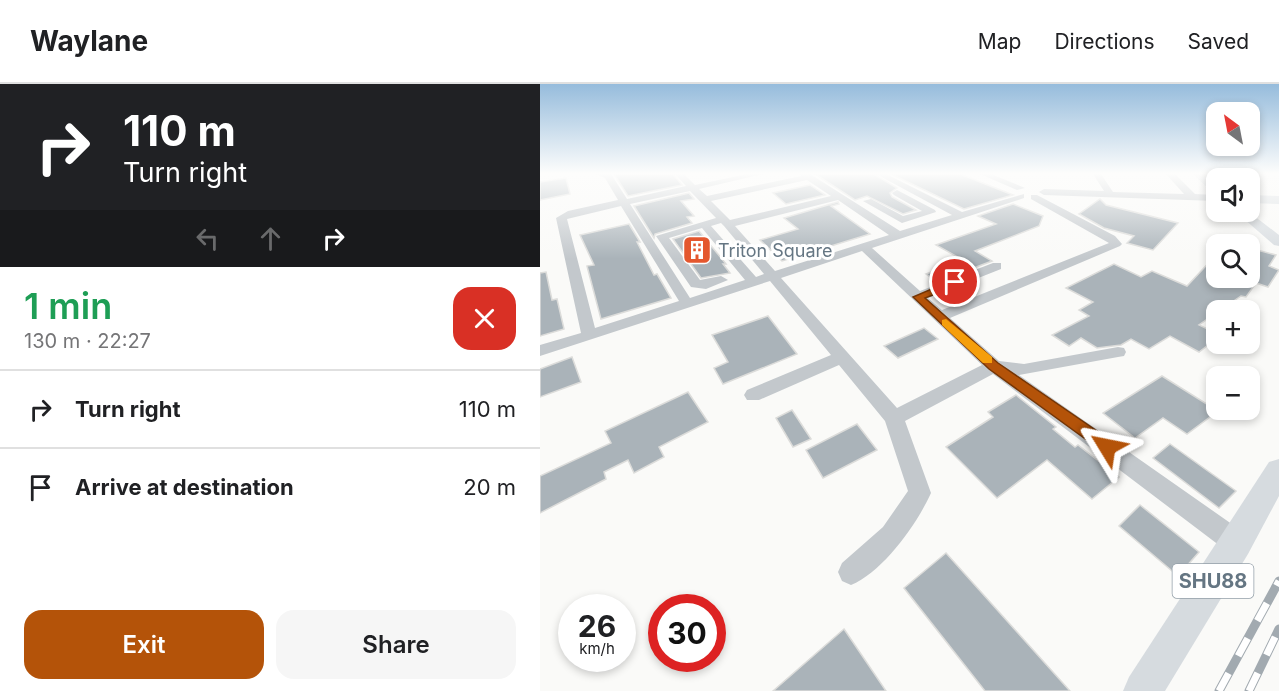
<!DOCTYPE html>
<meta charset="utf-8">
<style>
:root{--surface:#fff;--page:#f6f6f6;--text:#202124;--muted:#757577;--line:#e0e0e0;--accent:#b45309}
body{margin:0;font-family:Inter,sans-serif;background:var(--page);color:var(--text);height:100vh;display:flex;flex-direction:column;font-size:22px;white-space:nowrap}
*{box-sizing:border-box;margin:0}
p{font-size:20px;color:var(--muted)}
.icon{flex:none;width:33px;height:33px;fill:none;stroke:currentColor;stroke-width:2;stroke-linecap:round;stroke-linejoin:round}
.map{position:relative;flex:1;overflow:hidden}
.sheet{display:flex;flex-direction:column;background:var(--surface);width:540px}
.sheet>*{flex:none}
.top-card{background:#202124;color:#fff;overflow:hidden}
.needle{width:39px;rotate:328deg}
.controls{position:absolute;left:666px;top:18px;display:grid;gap:12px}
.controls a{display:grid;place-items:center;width:54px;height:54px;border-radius:12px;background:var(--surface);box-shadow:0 3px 9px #0003;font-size:30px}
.speed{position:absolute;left:18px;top:510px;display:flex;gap:12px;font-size:30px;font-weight:700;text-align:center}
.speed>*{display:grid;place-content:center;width:78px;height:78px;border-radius:50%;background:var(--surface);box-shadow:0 3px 9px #0003;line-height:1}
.speed small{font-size:15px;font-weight:400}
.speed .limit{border:9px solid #d22;background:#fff;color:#111}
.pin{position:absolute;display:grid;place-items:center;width:51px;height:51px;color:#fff;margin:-26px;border:3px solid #fff;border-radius:50%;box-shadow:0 2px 6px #0007}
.me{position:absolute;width:66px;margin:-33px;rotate:305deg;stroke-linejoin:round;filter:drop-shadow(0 0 4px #0008)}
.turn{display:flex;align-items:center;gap:21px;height:126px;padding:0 24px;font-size:27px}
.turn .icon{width:78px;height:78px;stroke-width:2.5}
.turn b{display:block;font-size:42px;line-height:51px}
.lanes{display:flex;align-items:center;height:57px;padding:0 24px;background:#0003;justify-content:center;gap:30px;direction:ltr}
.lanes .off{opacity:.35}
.round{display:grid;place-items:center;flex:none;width:63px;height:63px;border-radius:18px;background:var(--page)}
.summary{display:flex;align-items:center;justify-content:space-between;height:102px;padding:0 24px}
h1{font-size:36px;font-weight:600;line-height:45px;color:#1e9e55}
.action{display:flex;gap:12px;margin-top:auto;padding:12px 24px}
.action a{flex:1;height:69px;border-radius:18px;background:var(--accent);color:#fff;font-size:24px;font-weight:600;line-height:69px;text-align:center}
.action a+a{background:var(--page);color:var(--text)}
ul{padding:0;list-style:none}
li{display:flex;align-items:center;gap:18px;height:78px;padding:0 24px;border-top:2px solid var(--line)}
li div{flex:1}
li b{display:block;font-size:22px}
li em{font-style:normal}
header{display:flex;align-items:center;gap:36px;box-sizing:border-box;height:84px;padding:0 30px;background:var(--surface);border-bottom:2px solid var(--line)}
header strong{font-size:28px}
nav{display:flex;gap:33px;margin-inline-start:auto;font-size:21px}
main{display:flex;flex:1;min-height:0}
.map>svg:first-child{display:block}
.building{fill:#aab3b9;stroke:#dcdcda;stroke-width:1.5}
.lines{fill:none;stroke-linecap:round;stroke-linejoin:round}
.minor{fill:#c3c8cc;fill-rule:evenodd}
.major{fill:#d6dbdf;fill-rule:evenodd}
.rail-casing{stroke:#a2aab0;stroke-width:9}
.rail{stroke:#fff;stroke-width:7;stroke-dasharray:20;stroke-linecap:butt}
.route{fill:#b45309;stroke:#753606;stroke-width:1.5}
.slow{fill:#f59e0b}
.labels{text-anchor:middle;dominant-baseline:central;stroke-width:6;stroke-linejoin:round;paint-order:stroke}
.far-poi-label{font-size:18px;fill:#657683;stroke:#fff;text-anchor:start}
.shield{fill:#fff;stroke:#939fa8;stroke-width:1.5}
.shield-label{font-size:20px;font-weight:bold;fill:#657683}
</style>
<header>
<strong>Waylane</strong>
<nav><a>Map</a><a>Directions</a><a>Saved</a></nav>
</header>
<main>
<section class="sheet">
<div class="top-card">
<div class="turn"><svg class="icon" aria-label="right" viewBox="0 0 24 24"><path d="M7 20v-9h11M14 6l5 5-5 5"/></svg><div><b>110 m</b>Turn right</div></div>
<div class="lanes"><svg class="icon off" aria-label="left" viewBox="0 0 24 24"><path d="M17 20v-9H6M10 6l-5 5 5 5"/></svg><svg class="icon off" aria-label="ahead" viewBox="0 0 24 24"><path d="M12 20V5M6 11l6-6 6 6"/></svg><svg class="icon" aria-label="right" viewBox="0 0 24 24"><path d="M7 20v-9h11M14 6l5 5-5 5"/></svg></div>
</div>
<div class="summary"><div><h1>1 min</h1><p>130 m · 22:27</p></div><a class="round" style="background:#d93025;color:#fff"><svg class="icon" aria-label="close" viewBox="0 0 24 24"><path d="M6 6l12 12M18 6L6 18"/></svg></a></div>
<ul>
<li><svg class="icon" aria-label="right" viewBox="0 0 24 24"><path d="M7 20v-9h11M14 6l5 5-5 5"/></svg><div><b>Turn right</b></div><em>110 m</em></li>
<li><svg class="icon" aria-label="arrive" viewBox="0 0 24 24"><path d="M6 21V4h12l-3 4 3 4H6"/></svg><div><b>Arrive at destination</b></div><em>20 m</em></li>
</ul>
<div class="action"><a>Exit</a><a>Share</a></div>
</section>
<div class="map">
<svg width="739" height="607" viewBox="0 0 739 607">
<rect width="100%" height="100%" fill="#fafaf8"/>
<g class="building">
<path d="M74,90H133L142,101L88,112Z"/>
<path d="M275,90H334L357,104L350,109L352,113L376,126L363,130L327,112L315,116Z"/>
<path d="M351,90H420L473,111L424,125Z"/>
<path d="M26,94L30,110L0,116V98Z"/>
<path d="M270,101L285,111L246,120L233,109Z"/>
<path d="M149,109L154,115L141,117L154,132L147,133L152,139L115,150L114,154L94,122Z"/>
<path d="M560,115L566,121L638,139L613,166L587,159L594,152L564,144L539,130Z"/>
<path d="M298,118L299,120L291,122L330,150L242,177L220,156L258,145L244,134Z"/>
<path d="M473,120L503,132L499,142L435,167L452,177L397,198L386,190L423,176L396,161L456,140L438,132Z"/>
<path d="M89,140L100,158H97L114,191L117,190L131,214L61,235L47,182L54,181L40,151Z"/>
<path d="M159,147L186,180H183L190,189L161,194L133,155Z"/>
<path d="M710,164L736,171L729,182L739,186L728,203L716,199L706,213L701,212L659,241L676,249V255L659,268L630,252L609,265L591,255L581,261L557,264L541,254L529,262L512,251L549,232L539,226L553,218L526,204L574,180L601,193L612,187L647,202L676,171V194H710Z"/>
<path d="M6,188L12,216L17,215L24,245L0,252V189Z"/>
<path d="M228,232L257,270L183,300L174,284L188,278L172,251Z"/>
<path d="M384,244L398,255L358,274L344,262Z"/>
<path d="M32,273L41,298L0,313V285Z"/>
<path d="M622,292L678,327L647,350L623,334L595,354L563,329Z"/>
<path d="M148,308L168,338L119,363L124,373L94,389L88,376L64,388L66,395L0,429V392L71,359L65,347Z"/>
<path d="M476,311L516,343L513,345L535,363L538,361L579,393L552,415L507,376L457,414L406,363L453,333L448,328Z"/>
<path d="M252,326L271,355L253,363L236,334Z"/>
<path d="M317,340L337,366L283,394L266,366Z"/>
<path d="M630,360L696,407L679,424L613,374Z"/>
<path d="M600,421L659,468L638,492L579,442Z"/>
<path d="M406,469L530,607H445L364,504Z"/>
<path d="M304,545L346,607H233Z"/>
</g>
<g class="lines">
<g class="minor">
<path d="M56,90H71L87,115L146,102L135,90H144L155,101L207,90H223L159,105L167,112L261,92L260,90H270L360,147L412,131L336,90H346L422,128L484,110V114L332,164L380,207L453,179H461V185L388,214L402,226L569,159L491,115V111H497L575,152L582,160L580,162L410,234L459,277L484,280L578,263L584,264L586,268L584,272L578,273L479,291L706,450L709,459L706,468L697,471L688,468L453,290L365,337L391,409C377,440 343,488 311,501L302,497L298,488L302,479L343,443L368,407L345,337L299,281L219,316H207L204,311L207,306L291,271L230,197L0,272V261L41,249L16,134L28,127L78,116L65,94ZM267,96L291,112L190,136L171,117ZM150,107L176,134L116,152L151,203L166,205L188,196L181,192L160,196L129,154L162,144L205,196L150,214L90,120ZM298,116L349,151L235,187L195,142ZM81,122L139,217L55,244L27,135ZM181,139L184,142L224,190L216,193L171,142ZM322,167L442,281L357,324L241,194Z"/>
<path d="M440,90H451L485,104L477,106Z"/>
<path d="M553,90H561L573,108L644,110L626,90H635L655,110L676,111V117L504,111L499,108L504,105L564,107Z"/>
<path d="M357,106L395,126L396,128L362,139L323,117L331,115L363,132L382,127L354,111L352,109Z"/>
</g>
<g class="major">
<path d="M653,90H664L676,100V109L672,108Z"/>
<path d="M710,111L739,112V120L710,119Z"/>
<path d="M696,128H709L739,151V162L734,161Z"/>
<path d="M739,375V412L708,470L625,607H583L589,593L729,378Z"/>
</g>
<g class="rail-casing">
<g id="rail">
<path d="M679,607L739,497"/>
<path d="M709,607L739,545"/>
</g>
</g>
<use href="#rail" class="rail"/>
</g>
<linearGradient id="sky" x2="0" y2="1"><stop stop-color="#96bcdc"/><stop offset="0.51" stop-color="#fdfdfc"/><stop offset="1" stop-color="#fdfdfc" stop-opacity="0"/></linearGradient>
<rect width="739" height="175" fill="url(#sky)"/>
<path class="route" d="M415,195L419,196V201L385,214L458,279L573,358L575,363L573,367H562L449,285L373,213Z"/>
<path class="slow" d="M406,235L452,273V279H443L402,241V236Z"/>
<defs>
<g id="building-square" transform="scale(1.5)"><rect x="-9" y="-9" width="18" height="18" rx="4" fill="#e4572e" stroke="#fff"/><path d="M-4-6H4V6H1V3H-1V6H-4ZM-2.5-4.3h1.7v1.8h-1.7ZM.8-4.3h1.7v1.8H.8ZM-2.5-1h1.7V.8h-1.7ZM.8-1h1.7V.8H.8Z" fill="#fff"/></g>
</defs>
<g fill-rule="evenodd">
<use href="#building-square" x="157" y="166"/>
</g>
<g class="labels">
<g class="far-poi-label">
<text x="178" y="166">Triton Square</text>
</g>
<rect class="shield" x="632.5" y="480" width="81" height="34" rx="4.5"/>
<g class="shield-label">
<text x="673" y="497">SHU88</text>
</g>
</g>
</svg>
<div class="controls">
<a><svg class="needle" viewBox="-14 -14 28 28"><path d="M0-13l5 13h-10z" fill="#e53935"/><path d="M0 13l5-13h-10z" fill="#757577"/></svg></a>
<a><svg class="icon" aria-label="sound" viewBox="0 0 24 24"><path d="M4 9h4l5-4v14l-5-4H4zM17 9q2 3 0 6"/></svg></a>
<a><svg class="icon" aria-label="search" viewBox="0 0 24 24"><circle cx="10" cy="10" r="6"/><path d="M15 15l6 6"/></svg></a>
<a>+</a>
<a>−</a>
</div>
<div class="speed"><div>26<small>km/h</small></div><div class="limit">30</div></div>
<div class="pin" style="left:415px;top:198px;background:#d93025"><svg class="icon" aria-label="arrive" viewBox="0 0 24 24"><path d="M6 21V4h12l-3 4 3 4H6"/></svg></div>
<svg class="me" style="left:567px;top:363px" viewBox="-20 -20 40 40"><path d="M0-17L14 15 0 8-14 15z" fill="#b45309" stroke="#fff" stroke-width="4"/></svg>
</div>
</main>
